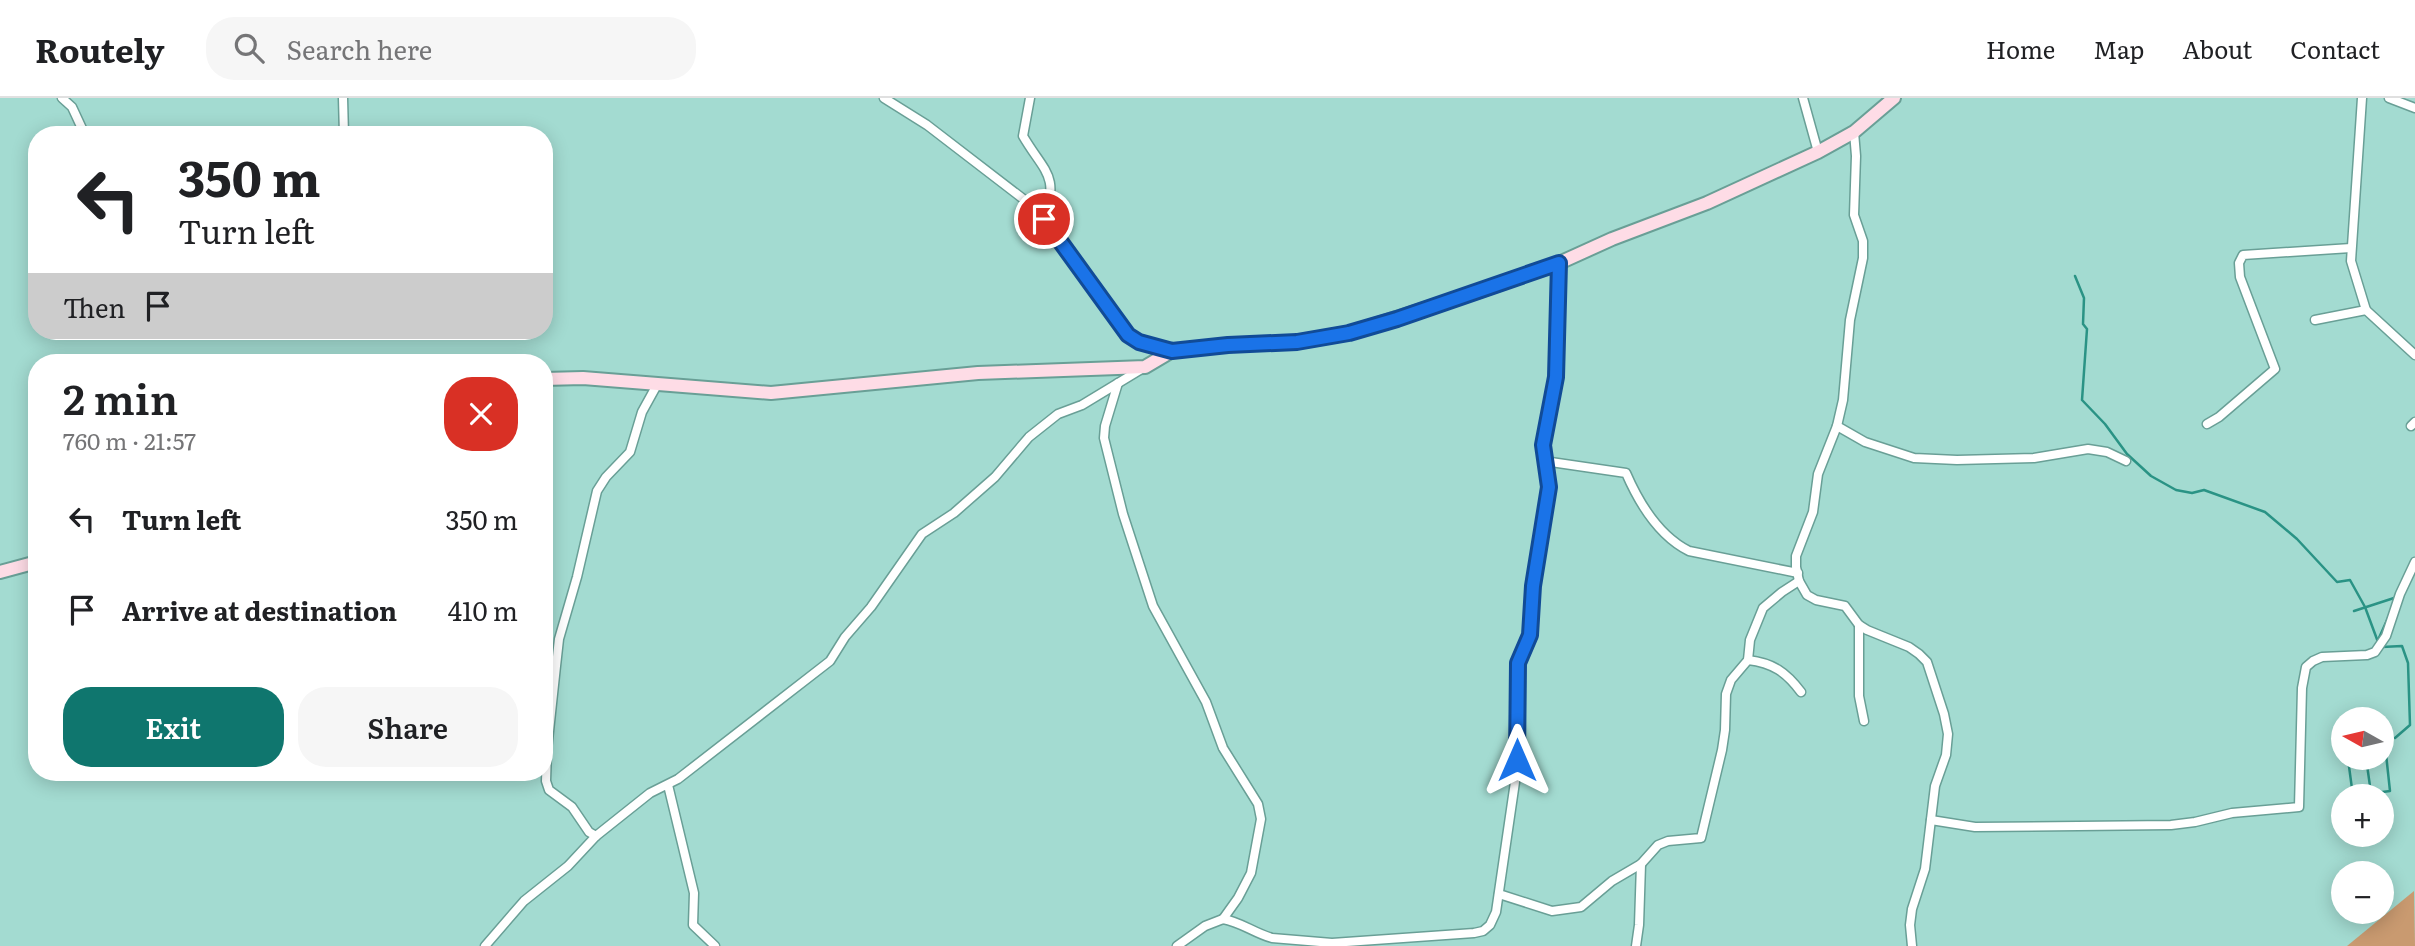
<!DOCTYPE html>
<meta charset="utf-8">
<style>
:root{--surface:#fff;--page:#f6f6f6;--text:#202124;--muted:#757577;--line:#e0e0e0;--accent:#0f766e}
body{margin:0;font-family:Literata,serif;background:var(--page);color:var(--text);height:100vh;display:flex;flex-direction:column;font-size:26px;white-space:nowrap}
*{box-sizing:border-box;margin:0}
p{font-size:23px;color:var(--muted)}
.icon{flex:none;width:38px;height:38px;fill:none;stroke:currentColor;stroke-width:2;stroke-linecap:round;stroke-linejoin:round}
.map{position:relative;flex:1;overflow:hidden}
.drawer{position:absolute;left:28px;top:256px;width:525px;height:427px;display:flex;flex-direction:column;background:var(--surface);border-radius:28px;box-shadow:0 4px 18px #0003}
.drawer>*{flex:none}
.hud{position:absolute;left:28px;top:28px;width:525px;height:214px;border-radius:28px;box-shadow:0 4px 18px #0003;background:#fff;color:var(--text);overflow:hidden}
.needle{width:46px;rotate:278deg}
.buttons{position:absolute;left:2331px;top:609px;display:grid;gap:14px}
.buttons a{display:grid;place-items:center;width:63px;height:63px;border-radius:50%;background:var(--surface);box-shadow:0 4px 18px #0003;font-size:35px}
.pin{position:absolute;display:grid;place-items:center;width:60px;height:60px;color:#fff;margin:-30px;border:4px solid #fff;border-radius:50%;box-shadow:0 2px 7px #0007}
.me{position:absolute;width:77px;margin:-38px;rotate:0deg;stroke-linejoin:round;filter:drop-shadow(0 0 5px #0008)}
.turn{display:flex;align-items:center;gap:24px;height:147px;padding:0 35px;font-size:32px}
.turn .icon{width:91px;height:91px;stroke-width:2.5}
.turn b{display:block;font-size:49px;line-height:60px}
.then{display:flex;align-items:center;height:66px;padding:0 35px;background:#0003;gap:14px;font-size:26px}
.round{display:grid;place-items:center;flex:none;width:74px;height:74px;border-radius:28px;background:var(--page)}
.overview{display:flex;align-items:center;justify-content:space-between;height:119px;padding:0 35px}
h1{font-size:42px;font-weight:600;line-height:52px}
.button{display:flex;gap:14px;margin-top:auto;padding:14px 35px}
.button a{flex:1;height:80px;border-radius:28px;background:var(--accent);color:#fff;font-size:28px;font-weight:600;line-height:80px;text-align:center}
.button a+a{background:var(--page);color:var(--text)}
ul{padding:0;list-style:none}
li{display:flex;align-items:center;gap:21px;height:91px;padding:0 35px}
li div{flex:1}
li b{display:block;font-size:26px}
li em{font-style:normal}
header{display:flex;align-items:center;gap:42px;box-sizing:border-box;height:98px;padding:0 35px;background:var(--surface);border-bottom:2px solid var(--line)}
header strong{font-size:33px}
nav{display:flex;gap:38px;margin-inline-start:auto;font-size:24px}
.search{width:490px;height:63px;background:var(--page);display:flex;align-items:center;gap:18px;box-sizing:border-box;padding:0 24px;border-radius:28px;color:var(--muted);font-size:26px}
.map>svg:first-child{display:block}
.green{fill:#c99a70}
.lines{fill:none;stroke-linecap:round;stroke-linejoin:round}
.stream{stroke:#2a9385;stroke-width:2.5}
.street-casing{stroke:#699f96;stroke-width:11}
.secondary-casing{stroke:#699f96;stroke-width:16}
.street{stroke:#fff;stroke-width:8}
.secondary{stroke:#fedce6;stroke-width:12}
.route-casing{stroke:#114b97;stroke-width:18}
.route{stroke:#1a73e8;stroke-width:12}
</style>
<header>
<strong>Routely</strong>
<div class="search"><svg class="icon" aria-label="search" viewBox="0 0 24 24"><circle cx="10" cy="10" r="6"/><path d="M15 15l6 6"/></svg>Search here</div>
<nav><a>Home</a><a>Map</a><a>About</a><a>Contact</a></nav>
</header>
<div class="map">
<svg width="2415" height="848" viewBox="0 0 2415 848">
<rect width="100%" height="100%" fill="#a3dbd1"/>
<path class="green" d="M2414,793L2415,848H2347Z"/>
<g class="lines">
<g class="stream">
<path d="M2075,178L2084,200L2083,226L2087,231L2082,302L2105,326L2127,356L2151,378L2176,392L2192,395L2204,392L2265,414L2297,441L2337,484L2350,482L2365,509L2378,544"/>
<path d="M2354,513L2394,500L2393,507"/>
<path d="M2378,542L2388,520"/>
<path d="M2382,549L2402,548L2408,565L2410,627L2395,640"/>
<path d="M2366,660L2371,695"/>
<path d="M2352,698L2390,693L2386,656L2382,657"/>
<path d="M2353,698L2348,661L2354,660"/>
</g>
<g class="street-casing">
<g id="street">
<path d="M62,0L72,9L85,37"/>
<path d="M343,0L344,37"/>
<path d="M884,0L927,27L1035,110L1058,137L1128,237L1139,244L1172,253"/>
<path d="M1030,0L1023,38C1044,74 1060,77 1044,121"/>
<path d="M1803,0L1818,54"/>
<path d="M2362,0L2351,163L2366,212L2415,257"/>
<path d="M2389,0L2415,10"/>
<path d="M1854,34L1856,58L1854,117L1863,143V160L1850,222L1843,302L1837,328L1818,376L1813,414L1796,458V469L1799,483L1807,497L1816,502L1845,508L1859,527L1867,532L1909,549L1919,556L1927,564L1944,616L1948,636L1946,657L1935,688L1925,771L1912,811L1910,827L1912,848"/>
<path d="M2315,222L2366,212"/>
<path d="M1118,285L1105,328L1104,340L1123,416L1153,508L1206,604L1223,650L1258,706L1261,721L1251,775L1238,800L1223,821"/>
<path d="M2207,326L2219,319L2275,271L2240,179L2239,165L2243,157L2351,150"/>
<path d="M1837,328L1865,344L1914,360L1957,362L2034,360L2088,351L2107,354L2126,363"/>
<path d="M2411,328L2415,324"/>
<path d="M1544,363L1626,375C1639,405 1659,438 1689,453L1798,475"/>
<path d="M1859,527V598L1864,623"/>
<path d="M1748,562C1773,565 1786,574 1801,594"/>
<path d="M668,687L694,795L693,827L715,848"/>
<path d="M1931,722L1975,729L2171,727L2195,724L2232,715L2299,709L2302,590L2306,569L2313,563L2322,559L2367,557L2375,554L2386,538L2400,496L2415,464"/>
<path d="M596,738L589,734L572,709L549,692L546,683L547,652L556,568L559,541L577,479L597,393L606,379L630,354L642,314L658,285"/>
<path d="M1499,796L1552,813L1581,809L1612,783L1641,766L1658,747L1668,743L1701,740L1722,652L1725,632L1726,596L1731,582L1748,562L1750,542L1763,510L1782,494L1799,483"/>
<path d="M485,848L524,803L568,768L596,738L650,695L678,681L830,563L845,539L871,509L922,436L954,415L995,379L1029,339L1058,316L1082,307L1143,270"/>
<path d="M1177,848L1205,828L1223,821C1241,824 1254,835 1272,840L1332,845L1474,835L1483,833L1490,827L1496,814L1515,684L1517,662L1518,565L1530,537L1533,488L1549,389L1543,347L1556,279L1559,165"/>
<path d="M1636,848L1639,827L1641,766"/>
</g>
</g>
<g class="secondary-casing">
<g id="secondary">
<path d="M544,281L583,280L771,295L978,275L1145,269L1172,253L1228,247L1297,244L1349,235L1477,194L1559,165L1612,141L1707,105L1818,54L1854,34L1894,0"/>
<path d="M0,474L37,464"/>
</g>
</g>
<use href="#street" class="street"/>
<use href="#secondary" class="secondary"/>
</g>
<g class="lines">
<g class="route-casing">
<path id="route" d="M1044,121L1128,237L1139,244L1172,253L1228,247L1297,244L1349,235L1397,221L1559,165L1556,279L1543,347L1549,389L1533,488L1530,537L1518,565L1517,662"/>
</g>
<use href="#route" class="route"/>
</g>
</svg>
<div class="buttons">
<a><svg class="needle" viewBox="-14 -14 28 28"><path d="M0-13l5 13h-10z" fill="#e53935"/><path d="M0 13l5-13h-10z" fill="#757577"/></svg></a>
<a>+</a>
<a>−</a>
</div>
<div class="pin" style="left:1044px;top:121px;background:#d93025"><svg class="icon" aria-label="arrive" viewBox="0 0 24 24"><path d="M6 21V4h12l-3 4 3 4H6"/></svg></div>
<svg class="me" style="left:1517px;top:662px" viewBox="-20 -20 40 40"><path d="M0-17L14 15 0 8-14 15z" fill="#1a73e8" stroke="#fff" stroke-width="4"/></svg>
<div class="hud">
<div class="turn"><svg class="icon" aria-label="left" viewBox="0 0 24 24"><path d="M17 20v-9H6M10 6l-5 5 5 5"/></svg><div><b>350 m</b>Turn left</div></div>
<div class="then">Then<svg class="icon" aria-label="arrive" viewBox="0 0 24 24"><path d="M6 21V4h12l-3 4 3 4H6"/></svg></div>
</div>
<section class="drawer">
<div class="overview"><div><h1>2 min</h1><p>760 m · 21:57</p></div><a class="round" style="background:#d93025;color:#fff"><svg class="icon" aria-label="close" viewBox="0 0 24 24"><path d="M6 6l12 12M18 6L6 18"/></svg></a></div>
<ul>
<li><svg class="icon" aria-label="left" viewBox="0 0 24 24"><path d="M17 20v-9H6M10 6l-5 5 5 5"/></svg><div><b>Turn left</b></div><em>350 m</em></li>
<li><svg class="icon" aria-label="arrive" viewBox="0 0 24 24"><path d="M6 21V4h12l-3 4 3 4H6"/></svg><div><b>Arrive at destination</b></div><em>410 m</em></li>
</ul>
<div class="button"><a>Exit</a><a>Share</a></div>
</section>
</div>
